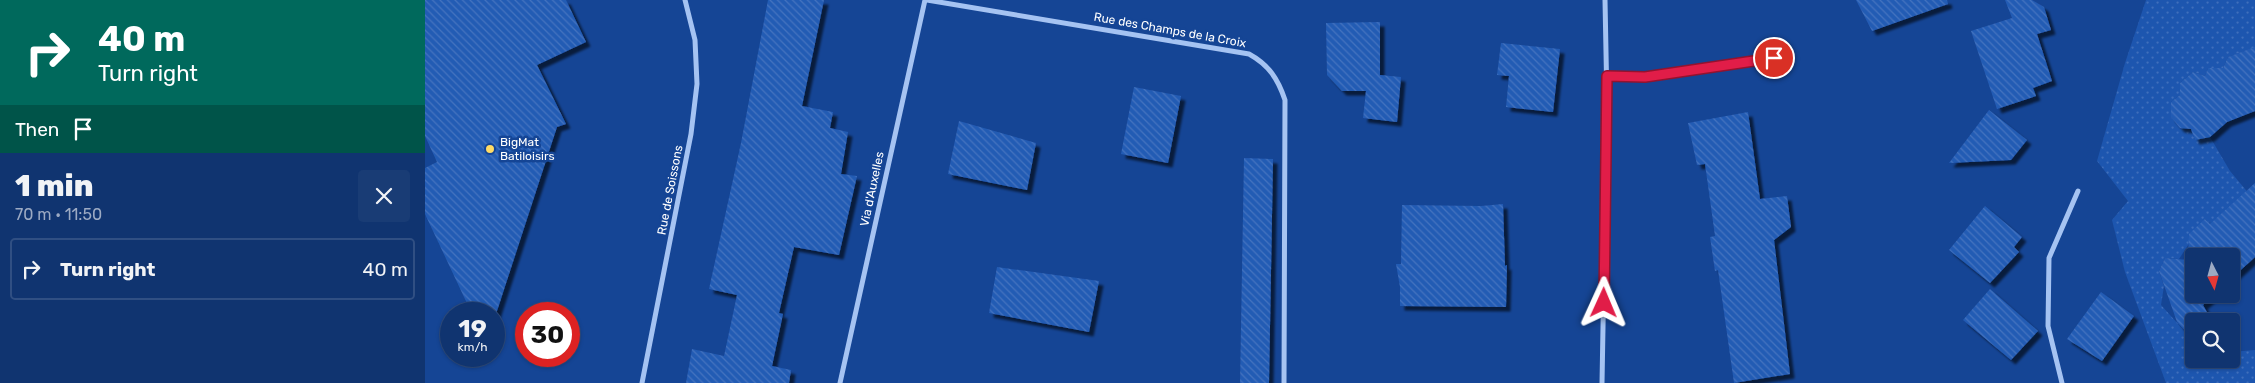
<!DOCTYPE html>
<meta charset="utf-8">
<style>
:root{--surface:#103470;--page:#193c75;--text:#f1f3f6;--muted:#9caac3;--line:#304f83}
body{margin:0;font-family:Rubik,sans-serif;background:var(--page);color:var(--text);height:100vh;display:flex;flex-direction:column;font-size:19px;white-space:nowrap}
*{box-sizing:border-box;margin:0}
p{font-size:16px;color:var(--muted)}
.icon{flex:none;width:28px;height:28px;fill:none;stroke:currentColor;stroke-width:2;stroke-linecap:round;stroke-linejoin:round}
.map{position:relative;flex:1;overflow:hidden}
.drawer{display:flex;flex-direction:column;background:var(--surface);width:425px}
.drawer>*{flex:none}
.hud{background:#00695c;color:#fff;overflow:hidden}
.needle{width:32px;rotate:174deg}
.buttons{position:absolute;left:1760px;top:248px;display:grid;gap:10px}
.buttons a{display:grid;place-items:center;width:55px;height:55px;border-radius:5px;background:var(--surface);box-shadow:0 1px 4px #0004,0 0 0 1px var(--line);font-size:25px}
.speed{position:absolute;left:15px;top:302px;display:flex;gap:10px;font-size:25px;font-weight:700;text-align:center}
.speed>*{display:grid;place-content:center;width:65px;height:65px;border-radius:50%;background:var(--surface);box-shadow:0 1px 4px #0004,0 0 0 1px var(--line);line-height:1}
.speed small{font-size:12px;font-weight:400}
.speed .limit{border:8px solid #d22;background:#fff;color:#111}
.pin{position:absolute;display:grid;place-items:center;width:42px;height:42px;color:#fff;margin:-21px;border:2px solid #fff;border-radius:50%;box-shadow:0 1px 5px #0007}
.me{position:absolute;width:55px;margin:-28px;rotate:1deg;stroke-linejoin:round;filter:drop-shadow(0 0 4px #0008)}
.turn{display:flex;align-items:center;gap:18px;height:105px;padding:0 15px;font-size:22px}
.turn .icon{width:65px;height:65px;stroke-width:2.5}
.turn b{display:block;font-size:35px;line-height:42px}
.then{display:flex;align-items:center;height:48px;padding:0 15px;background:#0003;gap:10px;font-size:19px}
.round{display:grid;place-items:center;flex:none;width:52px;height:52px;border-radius:5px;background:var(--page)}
.head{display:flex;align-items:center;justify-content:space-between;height:85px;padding:0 15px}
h1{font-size:30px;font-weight:800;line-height:38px}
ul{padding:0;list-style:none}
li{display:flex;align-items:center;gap:15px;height:62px;margin:0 10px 8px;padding:0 5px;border:2px solid var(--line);border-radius:5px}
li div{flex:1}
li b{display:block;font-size:19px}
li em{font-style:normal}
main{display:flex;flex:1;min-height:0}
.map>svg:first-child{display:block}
.grass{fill:url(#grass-dots)}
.building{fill:url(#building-back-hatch);filter:url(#shadow)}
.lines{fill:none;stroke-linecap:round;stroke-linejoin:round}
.service{stroke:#a5c3f2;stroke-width:4}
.minor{stroke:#a5c3f2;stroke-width:5}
.route-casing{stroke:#92132f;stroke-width:12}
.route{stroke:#e11d48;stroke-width:9}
.poi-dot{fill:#ffdb66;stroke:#154595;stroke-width:2}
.labels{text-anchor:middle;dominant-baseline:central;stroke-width:5;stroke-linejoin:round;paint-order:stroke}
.street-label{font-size:12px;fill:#fff;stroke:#154595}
.poi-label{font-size:12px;fill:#fff;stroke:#154595;text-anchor:start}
</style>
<main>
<section class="drawer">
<div class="hud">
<div class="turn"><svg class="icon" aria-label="right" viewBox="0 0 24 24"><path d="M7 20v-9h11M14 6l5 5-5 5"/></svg><div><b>40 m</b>Turn right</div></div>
<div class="then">Then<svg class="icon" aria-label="arrive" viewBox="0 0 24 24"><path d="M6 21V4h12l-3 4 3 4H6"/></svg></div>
</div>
<div class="head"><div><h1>1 min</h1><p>70 m · 11:50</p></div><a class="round"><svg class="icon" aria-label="close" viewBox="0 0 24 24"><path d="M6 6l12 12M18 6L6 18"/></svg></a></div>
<ul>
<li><svg class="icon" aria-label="right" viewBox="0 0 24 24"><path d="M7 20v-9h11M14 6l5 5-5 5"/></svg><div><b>Turn right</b></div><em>40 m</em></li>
</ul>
</section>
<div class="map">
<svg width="1830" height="383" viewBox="0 0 1830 383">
<defs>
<pattern id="grass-dots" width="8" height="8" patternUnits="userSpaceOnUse" patternTransform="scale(1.25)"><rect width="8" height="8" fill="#1d56af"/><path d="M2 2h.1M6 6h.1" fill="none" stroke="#3f6fbb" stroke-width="1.8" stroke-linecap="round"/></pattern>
<pattern id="building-back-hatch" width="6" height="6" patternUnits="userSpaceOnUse" patternTransform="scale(1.25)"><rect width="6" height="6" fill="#235bb4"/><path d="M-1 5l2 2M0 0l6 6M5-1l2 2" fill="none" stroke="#4474bf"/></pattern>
<filter id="shadow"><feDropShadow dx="4.5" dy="4.5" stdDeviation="1" flood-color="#0009"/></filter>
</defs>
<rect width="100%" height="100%" fill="#154595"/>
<path class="grass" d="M1721,0H1830V57L1823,50L1803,57L1798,68H1783L1780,76L1768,72L1755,83V95L1746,102V117L1755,128L1766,129L1770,140L1785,137L1805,171L1830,201V259L1821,265L1780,219L1754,259L1740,258L1734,271L1739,286L1736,305L1763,335L1769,330V359H1806V352L1830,350V383H1741L1700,272L1687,220L1703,201L1672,161L1700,63Z"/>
<g class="building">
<path d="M0,0H141L161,42L112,65L141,124L132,127L71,314H47L0,214V168L12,162L0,136Z"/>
<path d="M343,0H399L377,106L408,112L405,128L423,132L416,174L432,176L414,255L369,247L354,313L358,314L347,366L366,370L364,383H261L267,349L299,356L312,295L284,289L316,143Z"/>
<path d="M1431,0H1522L1523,4L1447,31Z"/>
<path d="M1580,0H1607L1619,7L1626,30L1612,34L1627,81L1608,88L1611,96L1572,109L1546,31L1587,18Z"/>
<path d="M955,22V75L976,77L972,122L938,118L941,91H917L902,75L901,23Z"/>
<path d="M1076,43L1135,49L1128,112L1081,107L1084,76L1072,75Z"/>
<path d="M1830,47V111L1802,122L1785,137L1770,140L1766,129L1755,128L1746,117V102L1755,95V83L1768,72L1780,76L1783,68H1798L1803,57Z"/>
<path d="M709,87L756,96L743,163L696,154Z"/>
<path d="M1564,110L1602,140L1586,160L1524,163Z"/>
<path d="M1323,112L1335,199L1362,196L1366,227L1349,240L1365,374L1309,383L1293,270L1290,271L1285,237L1290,236L1280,164L1272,165L1263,123Z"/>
<path d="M534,121L611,143L602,190L523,174Z"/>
<path d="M819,158L848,159L844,383H815Z"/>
<path d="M1830,183V257L1806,279V256H1769V294H1791L1778,305L1784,316L1779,321H1769V330L1764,335L1752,322L1734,271L1740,258L1763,260L1764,234L1780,219L1785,224Z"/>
<path d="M1078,204L1080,266L1082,265L1081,307L975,306V287L971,264H976L977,205L1056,206Z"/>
<path d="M1560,206L1597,237L1589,247L1594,252L1565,283L1524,250Z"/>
<path d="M572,267L674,281L664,332L564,313Z"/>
<path d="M1565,289L1613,331L1586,360L1538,320Z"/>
<path d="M1676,292L1709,316L1677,361L1642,339Z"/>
</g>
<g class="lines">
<path class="service" d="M1182,75L1220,77L1349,58"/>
<g class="minor">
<path d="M502,0L824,54C844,65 853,79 860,100L859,383"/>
<path d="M217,383L266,134L272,84L270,40L260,0"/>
<path d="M415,383L500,0"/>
<path d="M1177,383L1182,104L1180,0"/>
<path d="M1637,383L1623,326L1624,258L1653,191"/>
</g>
</g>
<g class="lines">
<g class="route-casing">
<path id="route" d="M1179,303L1182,76L1220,77L1349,58"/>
</g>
<use href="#route" class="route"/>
</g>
<circle class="poi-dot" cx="65" cy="149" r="5"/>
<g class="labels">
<g class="street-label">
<text transform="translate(745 30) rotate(10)">Rue des Champs de la Croix</text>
<text transform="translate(447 189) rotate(-78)">Via d'Auxelles</text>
<text transform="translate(245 190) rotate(-79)">Rue de Soissons</text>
</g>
<g class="poi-label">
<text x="75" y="142">BigMat<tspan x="75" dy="14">Batiloisirs</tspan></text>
</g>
</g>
</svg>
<div class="buttons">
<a><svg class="needle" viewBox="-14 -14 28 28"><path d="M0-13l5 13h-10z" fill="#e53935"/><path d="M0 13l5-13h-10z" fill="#9caac3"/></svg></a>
<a><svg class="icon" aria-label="search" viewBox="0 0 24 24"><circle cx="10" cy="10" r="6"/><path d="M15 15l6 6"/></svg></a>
</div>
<div class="speed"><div>19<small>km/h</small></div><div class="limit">30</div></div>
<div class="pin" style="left:1349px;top:58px;background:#d93025"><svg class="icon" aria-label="arrive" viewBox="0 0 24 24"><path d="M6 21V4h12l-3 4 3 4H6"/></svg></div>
<svg class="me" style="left:1179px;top:303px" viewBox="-20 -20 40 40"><path d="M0-17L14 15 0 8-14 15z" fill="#e11d48" stroke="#fff" stroke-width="4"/></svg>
</div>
</main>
